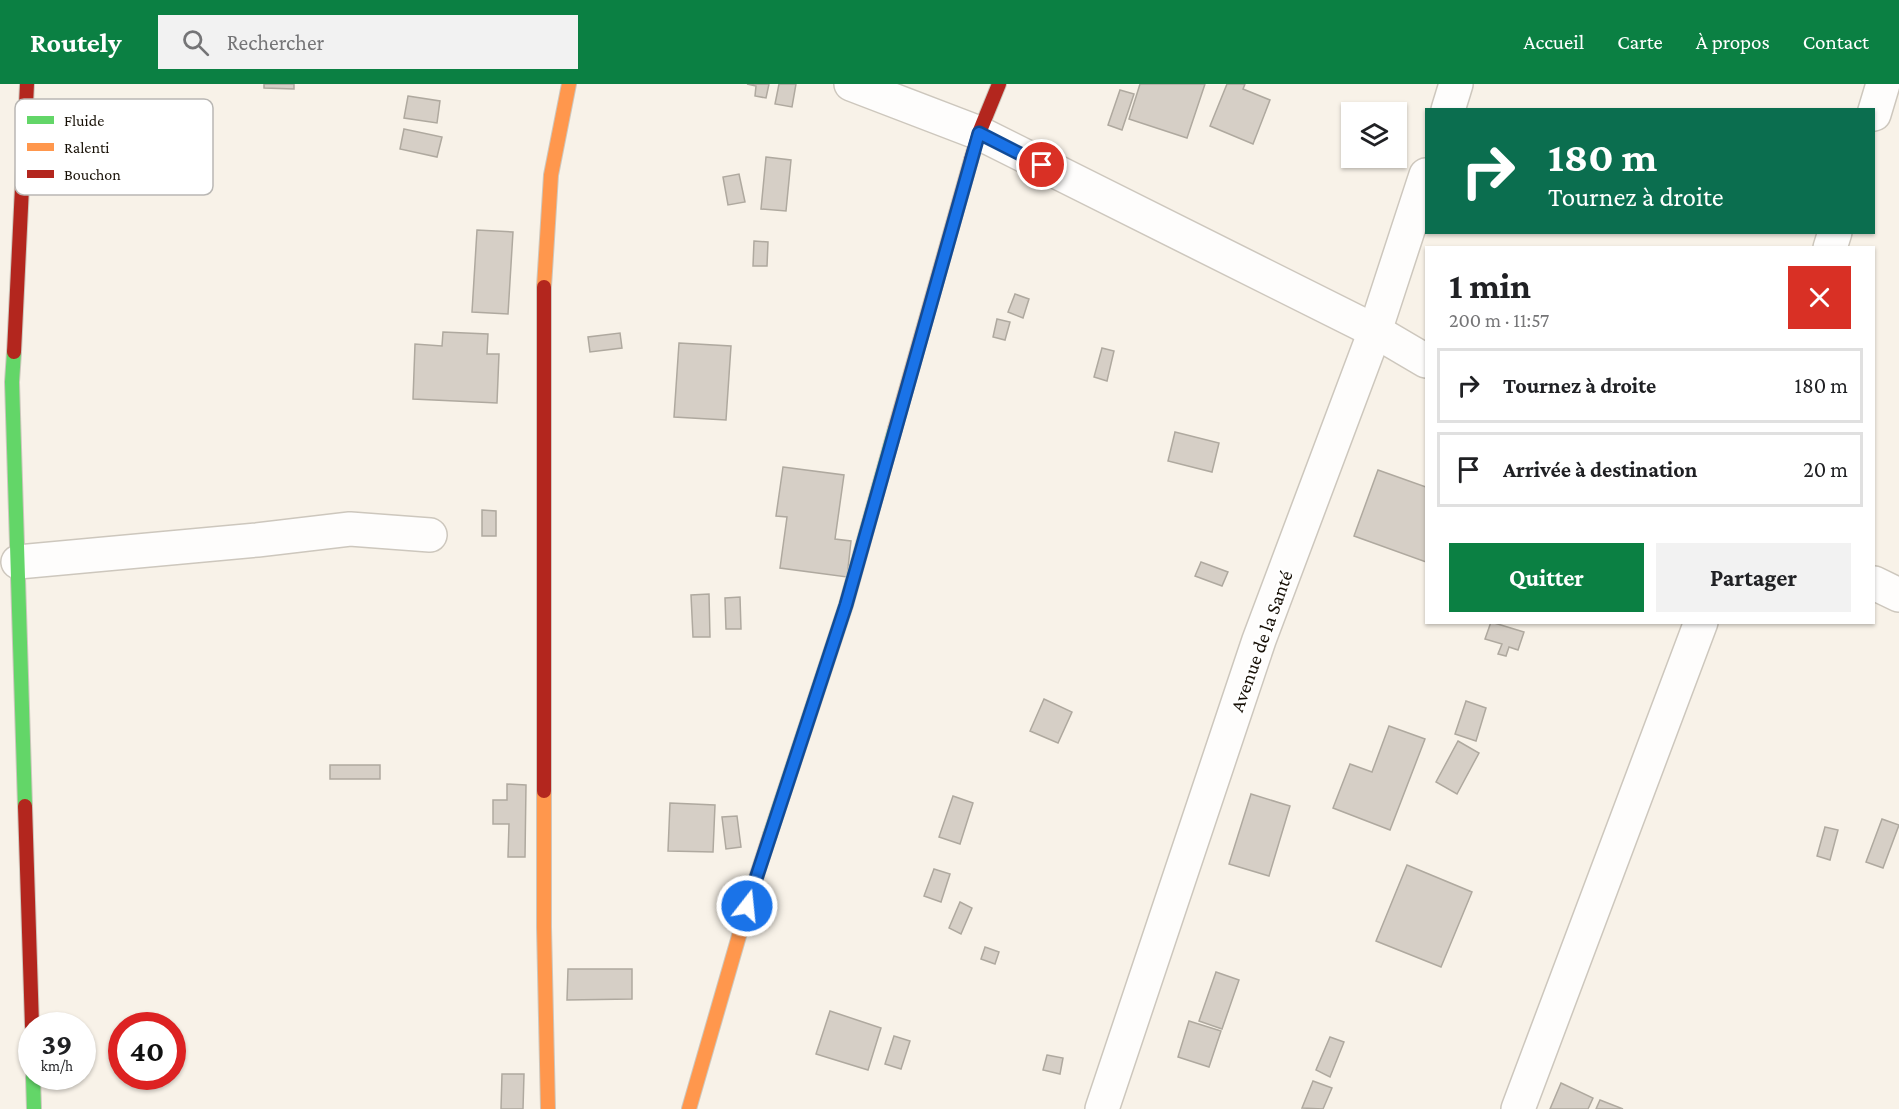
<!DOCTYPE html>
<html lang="fr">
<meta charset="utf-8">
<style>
:root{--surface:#fff;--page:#f2f2f2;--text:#202124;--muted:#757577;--line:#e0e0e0;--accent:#0b8043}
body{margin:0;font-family:"Crimson Pro",serif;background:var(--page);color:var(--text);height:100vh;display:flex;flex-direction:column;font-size:22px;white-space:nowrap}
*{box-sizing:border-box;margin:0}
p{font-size:20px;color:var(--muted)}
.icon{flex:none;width:33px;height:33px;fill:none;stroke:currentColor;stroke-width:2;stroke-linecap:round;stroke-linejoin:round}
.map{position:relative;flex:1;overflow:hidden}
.details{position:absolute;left:1425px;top:162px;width:450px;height:378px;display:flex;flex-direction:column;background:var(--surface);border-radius:0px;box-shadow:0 2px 4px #0004}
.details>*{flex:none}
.banner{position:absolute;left:1425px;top:24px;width:450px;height:126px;border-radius:0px;box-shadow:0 2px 4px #0004;background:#0b6e4f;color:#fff;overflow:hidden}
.buttons{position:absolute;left:1341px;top:18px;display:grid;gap:12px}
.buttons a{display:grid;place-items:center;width:66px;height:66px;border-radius:0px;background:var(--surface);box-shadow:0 2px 4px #0004;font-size:30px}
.speed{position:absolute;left:18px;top:928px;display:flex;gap:12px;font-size:30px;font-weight:700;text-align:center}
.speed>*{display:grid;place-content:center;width:78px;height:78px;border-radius:50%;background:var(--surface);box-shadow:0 2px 4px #0004;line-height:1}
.speed small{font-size:15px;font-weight:400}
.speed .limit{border:9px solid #d22;background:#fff;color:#111}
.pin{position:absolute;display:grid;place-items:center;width:51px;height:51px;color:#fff;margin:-26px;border:3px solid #fff;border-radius:50%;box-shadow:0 2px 6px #0007}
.me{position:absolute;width:66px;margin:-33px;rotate:16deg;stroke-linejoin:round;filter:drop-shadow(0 0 4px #0008)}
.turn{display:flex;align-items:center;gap:21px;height:126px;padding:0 24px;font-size:27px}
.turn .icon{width:78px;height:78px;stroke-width:2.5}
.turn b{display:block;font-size:42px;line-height:51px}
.round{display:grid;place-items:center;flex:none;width:63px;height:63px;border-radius:0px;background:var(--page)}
.summary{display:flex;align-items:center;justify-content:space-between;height:102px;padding:0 24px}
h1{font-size:36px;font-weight:700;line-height:45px}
.action{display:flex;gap:12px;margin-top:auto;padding:12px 24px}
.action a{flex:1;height:69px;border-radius:0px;background:var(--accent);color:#fff;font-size:24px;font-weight:700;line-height:69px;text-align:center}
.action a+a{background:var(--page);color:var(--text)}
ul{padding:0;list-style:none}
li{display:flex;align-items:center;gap:18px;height:75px;margin:0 12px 9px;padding:0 12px;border:3px solid var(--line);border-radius:0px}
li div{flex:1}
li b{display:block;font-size:22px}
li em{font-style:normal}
header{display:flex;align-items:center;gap:36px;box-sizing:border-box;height:84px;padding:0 30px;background:var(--accent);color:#fff}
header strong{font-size:28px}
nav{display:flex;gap:33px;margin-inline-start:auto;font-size:21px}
.search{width:420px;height:54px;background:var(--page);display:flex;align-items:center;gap:15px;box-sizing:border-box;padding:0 21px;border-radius:0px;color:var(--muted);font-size:22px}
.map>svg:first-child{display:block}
.building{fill:#d6cfc6;stroke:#afa99f;stroke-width:1.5}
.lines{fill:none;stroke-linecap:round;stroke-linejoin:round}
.street-casing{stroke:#cdc7bd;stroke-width:36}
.fast-casing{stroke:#cdc7bd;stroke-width:16}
.slow-casing{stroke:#cdc7bd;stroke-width:16}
.jam-casing{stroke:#cdc7bd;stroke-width:16}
.street{stroke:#fefdfc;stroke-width:33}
.fast{stroke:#63d668;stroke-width:14}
.slow{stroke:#ff974d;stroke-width:14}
.jam{stroke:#b3261e;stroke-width:14}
.route-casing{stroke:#114b97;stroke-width:15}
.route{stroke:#1a73e8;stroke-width:10}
.labels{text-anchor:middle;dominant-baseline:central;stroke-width:4.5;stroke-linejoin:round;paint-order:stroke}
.street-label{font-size:20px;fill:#171006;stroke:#fff}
.key{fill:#fff;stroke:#b9b7b4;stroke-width:1.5}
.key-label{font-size:16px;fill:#171006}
</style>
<header>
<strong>Routely</strong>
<div class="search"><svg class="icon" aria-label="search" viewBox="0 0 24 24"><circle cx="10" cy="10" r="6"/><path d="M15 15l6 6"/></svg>Rechercher</div>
<nav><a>Accueil</a><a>Carte</a><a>À propos</a><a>Contact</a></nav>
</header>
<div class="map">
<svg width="1899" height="1025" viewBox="0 0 1899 1025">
<rect width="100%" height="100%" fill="#f8f2e8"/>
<g class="building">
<path d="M264,0H294V5L264,4Z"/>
<path d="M747,0H769L766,14L755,12L756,2Z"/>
<path d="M779,0H796L792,23L775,20Z"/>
<path d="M1140,0H1205L1187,54L1129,35Z"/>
<path d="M1227,0H1245L1243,5L1270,16L1253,60L1210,42Z"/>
<path d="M1120,6L1134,10L1122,46L1108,41Z"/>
<path d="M408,12L440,17L437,39L404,34Z"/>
<path d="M404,45L442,53L437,73L400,65Z"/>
<path d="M766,73L791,76L786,127L761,125Z"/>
<path d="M739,90L745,118L728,121L723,93Z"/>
<path d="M477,146L513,148L508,230L472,228Z"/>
<path d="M754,157L768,158L767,182H753Z"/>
<path d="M1015,210L1029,215L1023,234L1008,228Z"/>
<path d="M997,235L1010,238L1005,256L993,253Z"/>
<path d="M443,248L488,250L487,270H499L497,319L413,315L415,260L442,262Z"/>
<path d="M620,249L622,264L590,268L588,253Z"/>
<path d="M679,259L731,262L726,336L674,333Z"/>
<path d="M1102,264L1114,267L1107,297L1094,293Z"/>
<path d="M1175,348L1219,359L1212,388L1168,377Z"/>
<path d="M783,383L844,391L835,455L851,457L847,493L780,484L787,433L776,432Z"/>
<path d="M1378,386L1426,403V478L1354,452Z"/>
<path d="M482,426L496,427V452H482Z"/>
<path d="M1201,478L1228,488L1222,502L1195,492Z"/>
<path d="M709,510L710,553H693L691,511Z"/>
<path d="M740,513L741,545H726L725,514Z"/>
<path d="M1491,538L1524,548L1518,566L1509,563L1506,572L1498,570L1502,560L1485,555Z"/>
<path d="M1044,615L1072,628L1058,659L1030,647Z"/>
<path d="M1466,617L1486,624L1476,657L1455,650Z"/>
<path d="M1389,642L1425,655L1390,746L1333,724L1350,680L1372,688Z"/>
<path d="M1458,657L1479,669L1457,710L1436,698Z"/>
<rect x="330" y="681" width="50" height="14"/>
<path d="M507,700L526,701L525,773H508L509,740H493V716H507Z"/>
<path d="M1251,710L1290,722L1269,792L1229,780Z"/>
<path d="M953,712L973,719L960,760L939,753Z"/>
<path d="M670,719L715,721L713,768L668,767Z"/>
<path d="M737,732L741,763L726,765L722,733Z"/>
<path d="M1882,735L1899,741L1883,784L1866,778Z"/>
<path d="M1825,743L1838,746L1830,776L1817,772Z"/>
<path d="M1407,781L1472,808L1441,883L1376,857Z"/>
<path d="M934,785L950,790L941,818L924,812Z"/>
<path d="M960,818L972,824L961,850L949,844Z"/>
<path d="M985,863L999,868L995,880L981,875Z"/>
<path d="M568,885H632V915L567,916Z"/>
<path d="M1216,888L1239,896L1222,945L1199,937Z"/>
<path d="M830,927L881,944L868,986L816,970Z"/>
<path d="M1189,937L1221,947L1209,983L1178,973Z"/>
<path d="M894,952L910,957L901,985L885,980Z"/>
<path d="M1330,953L1344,958L1330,993L1316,986Z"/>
<path d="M1047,971L1063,974L1060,990L1043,986Z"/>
<path d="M502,990H524L523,1025H501Z"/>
<path d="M1313,997L1332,1004L1323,1025L1302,1024Z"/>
<path d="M1561,999L1593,1014L1588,1025H1550Z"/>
<path d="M1600,1016L1623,1025H1596Z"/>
</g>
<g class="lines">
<g class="street-casing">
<g id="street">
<path d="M851,0L979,49L1375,247L1426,277"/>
<path d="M1448,26L1456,0"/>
<path d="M1874,30L1883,0"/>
<path d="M1830,164L1835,148"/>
<path d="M18,478L257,456L350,445L430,451"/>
<path d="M1874,499L1899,511"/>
<path d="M1102,1025L1259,556L1375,247L1426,91"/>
<path d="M1518,1025L1701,538"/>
</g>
</g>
<g class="fast-casing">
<g id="fast">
<path d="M14,268L12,298L25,722"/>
<path d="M770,751L846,521L895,345"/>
<path d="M33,993L34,1025"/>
</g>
</g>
<g class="slow-casing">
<g id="slow">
<path d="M544,203L551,91L569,0"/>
<path d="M895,345L971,76"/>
<path d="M544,707V843L548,1025"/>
<path d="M689,1025L754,800L770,751"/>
</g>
</g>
<g class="jam-casing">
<g id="jam">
<path d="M971,76L979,49L999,0"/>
<path d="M14,268L27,0"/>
<path d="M544,707V203"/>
<path d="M25,722L32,942"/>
</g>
</g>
<use href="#street" class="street"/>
<use href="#fast" class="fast"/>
<use href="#slow" class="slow"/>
<use href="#jam" class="jam"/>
</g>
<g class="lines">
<g class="route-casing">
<path id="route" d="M747,822L846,521L979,49L1042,81"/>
</g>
<use href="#route" class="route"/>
</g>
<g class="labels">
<g class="street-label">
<text transform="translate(1261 557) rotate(-70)">Avenue de la Santé</text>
</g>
</g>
<rect x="15" y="15" width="198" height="96" rx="9" class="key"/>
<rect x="27" y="32" width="27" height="8" fill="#63d668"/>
<rect x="27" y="59" width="27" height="8" fill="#ff974d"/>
<rect x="27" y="86" width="27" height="8" fill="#b3261e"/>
<g class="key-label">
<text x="64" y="42">Fluide</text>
<text x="64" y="69">Ralenti</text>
<text x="64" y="96">Bouchon</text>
</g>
</svg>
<div class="buttons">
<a><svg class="icon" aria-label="layers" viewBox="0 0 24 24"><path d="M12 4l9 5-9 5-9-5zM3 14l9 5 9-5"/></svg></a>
</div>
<div class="speed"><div>39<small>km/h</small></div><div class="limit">40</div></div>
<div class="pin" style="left:1042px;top:81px;background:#d93025"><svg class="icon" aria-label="arrive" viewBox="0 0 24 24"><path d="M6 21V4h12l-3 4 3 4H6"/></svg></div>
<svg class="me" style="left:747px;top:822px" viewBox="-20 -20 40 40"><circle r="17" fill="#1a73e8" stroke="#fff" stroke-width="3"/><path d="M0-11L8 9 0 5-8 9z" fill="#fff"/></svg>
<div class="banner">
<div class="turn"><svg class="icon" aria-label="right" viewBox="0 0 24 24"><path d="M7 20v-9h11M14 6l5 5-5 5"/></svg><div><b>180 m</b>Tournez à droite</div></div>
</div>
<section class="details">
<div class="summary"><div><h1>1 min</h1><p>200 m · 11:57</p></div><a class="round" style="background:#d93025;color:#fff"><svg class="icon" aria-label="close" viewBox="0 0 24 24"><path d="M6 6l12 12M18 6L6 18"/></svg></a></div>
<ul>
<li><svg class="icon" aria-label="right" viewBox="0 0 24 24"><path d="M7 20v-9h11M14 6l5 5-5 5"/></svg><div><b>Tournez à droite</b></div><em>180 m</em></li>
<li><svg class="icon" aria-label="arrive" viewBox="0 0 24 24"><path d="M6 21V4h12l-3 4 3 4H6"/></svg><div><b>Arrivée à destination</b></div><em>20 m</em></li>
</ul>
<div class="action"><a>Quitter</a><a>Partager</a></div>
</section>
</div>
